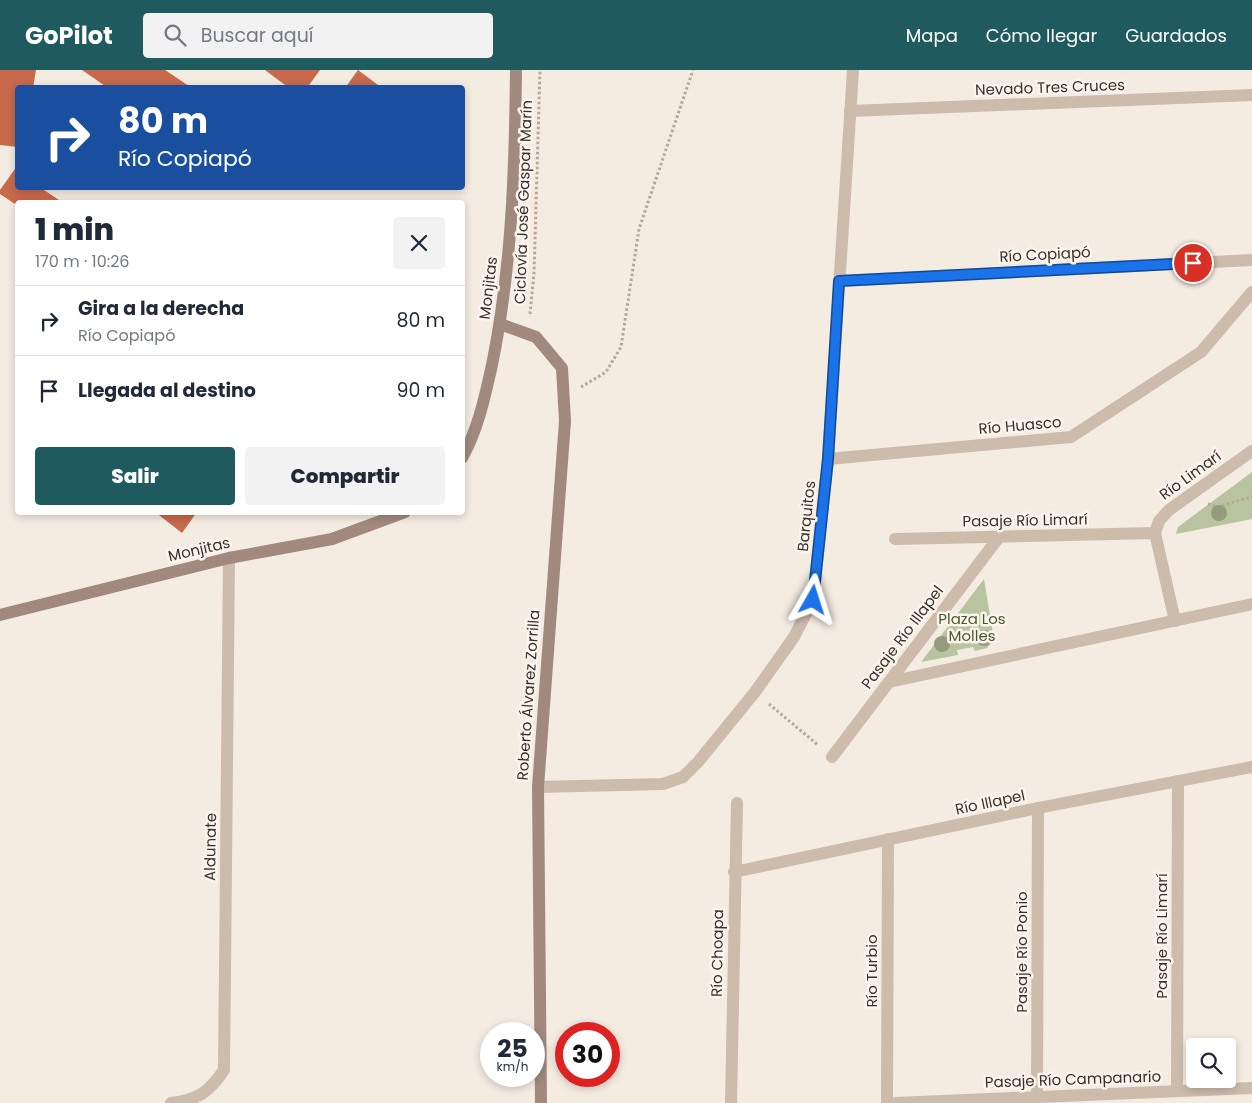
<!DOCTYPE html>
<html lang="es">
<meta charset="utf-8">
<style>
:root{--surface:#fff;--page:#f2f2f3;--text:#1f2937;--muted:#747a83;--line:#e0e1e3;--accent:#1f5a5e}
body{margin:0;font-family:Poppins,sans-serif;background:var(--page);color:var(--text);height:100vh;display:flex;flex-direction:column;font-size:19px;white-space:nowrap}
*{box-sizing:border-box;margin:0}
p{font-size:16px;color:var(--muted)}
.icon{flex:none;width:28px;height:28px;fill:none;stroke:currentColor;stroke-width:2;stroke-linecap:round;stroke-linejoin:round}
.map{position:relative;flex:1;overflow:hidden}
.sheet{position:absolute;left:15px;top:130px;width:450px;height:315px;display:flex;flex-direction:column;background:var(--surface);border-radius:5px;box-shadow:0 2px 8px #0003}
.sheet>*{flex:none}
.top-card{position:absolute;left:15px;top:15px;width:450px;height:105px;border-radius:5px;box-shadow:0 2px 8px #0003;background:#1a4fa0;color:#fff;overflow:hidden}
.controls{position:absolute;left:1186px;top:968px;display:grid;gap:10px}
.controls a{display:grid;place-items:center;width:50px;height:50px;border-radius:5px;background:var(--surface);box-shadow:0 2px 8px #0003;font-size:25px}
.speed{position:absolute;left:480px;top:952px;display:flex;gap:10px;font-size:25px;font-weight:700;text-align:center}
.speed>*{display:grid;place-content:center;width:65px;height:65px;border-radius:50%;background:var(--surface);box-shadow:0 2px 8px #0003;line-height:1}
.speed small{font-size:12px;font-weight:400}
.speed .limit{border:8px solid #d22;background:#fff;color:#111}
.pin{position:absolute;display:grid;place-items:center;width:42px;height:42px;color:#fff;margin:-21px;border:2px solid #fff;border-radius:50%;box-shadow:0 1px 5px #0007}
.me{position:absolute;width:55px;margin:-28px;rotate:6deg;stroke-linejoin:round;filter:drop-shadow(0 0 4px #0008)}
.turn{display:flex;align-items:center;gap:18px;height:105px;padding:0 20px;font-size:22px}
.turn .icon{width:65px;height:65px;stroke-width:2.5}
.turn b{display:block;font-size:35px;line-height:42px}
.round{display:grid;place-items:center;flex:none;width:52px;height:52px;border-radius:5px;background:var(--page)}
.summary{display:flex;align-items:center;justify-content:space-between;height:85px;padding:0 20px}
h1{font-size:30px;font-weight:800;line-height:38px}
.button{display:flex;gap:10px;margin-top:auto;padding:10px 20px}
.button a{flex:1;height:58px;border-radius:5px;background:var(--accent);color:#fff;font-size:20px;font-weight:800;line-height:58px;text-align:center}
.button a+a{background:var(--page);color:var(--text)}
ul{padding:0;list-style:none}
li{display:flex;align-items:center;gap:15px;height:70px;padding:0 20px;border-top:1px solid var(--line)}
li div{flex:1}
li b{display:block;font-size:19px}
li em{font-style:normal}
header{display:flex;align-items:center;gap:30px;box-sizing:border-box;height:70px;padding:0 25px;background:var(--accent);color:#fff}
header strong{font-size:24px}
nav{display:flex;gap:28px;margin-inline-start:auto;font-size:18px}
.search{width:350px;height:45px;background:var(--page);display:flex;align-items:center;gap:12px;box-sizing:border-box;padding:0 18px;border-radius:5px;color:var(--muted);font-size:19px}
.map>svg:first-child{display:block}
.green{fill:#b8c4a0}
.building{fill:#c8694b}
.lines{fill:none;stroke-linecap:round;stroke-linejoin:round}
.path{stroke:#b9a596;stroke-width:3;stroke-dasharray:2.5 2.5;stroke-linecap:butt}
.minor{stroke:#cdbbac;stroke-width:12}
.secondary{stroke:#a18a7d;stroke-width:12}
.tree{fill:#969b7f}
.route-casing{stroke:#114b97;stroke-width:12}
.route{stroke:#1a73e8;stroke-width:9}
.labels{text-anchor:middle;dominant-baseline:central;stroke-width:5;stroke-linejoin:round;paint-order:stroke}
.street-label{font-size:15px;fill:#3b302b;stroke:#fbf5ee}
.park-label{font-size:15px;fill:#4a5a2e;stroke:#fbf5ee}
</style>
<header>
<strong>GoPilot</strong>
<div class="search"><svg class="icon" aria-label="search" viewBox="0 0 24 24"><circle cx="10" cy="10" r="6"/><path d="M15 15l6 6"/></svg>Buscar aquí</div>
<nav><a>Mapa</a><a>Cómo llegar</a><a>Guardados</a></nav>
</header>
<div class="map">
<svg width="1252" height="1033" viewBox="0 0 1252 1033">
<rect width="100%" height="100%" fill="#f4ebe1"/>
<g class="green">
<path d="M1252,402V449L1176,464L1178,457Z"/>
<path d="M984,509L994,570L987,578L975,581L973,577L957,580L958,585L921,592Z"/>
</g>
<g class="building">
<path d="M0,0H36L33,18H18V77L0,75Z"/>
<path d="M82,0H165L192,18H108Z"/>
<path d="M265,0H320L307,18H289Z"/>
<path d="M358,0L382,18H345Z"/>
<path d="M15,99L18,101V118H41L62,132H18V136L0,124V120Z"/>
<path d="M155,442H197L182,463Z"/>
</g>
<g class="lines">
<g class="path">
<path d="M530,244L534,203L540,0"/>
<path d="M581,317L606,302L621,277L639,159L693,0"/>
<path d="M1208,434L1216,437L1252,427"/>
<path d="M769,634L818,675"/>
</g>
<g class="minor">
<path d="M850,41L1252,25"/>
<path d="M839,211L1252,190"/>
<path d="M828,389L1071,367L1201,282L1252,222"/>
<path d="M1155,463L1159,451L1169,440L1252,381"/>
<path d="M1155,463L1175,551"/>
<path d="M895,469L1155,463"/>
<path d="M889,612L1252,534"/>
<path d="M832,687L999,467"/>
<path d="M538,717L663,714L683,707L698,692L755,622L794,567L813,530L828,389L853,0"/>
<path d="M734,802L1038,738L1252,697"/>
<path d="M1177,1021L1178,711"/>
<path d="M1037,1027L1038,738"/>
<path d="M171,1033C198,1030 209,1022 224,1000L229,488"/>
<path d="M731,1033L737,733"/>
<path d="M887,1033L888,769"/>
<path d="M896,1033L1252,1018"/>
</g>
<g class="secondary">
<path d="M500,254L536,267L562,298L565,351L538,717L541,1033"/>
<path d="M462,388C478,360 485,326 492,295C512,197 515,99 516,0"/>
<path d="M0,545L229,488L332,469L405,442"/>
</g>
</g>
<g class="tree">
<circle cx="1219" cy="443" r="8"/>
<circle cx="984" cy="568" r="8"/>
<circle cx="942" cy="574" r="8"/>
</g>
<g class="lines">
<g class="route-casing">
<path id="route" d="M813,530L828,389L839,211L1193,193"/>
</g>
<use href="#route" class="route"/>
</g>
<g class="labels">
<g class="street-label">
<text transform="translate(1050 17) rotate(-2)">Nevado Tres Cruces</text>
<text transform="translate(523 132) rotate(-88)">Ciclovía José Gaspar Marín</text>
<text transform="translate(1045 184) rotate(-3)">Río Copiapó</text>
<text transform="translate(488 218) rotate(-83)">Monjitas</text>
<text transform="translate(1020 355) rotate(-5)">Río Huasco</text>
<text transform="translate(1190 405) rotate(-36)">Río Limarí</text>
<text transform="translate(806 446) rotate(-84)">Barquitos</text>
<text transform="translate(1025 450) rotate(-1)">Pasaje Río Limarí</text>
<text transform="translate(199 479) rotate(-13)">Monjitas</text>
<text transform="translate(902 567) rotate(-53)">Pasaje Río Illapel</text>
<text transform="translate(528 625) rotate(-86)">Roberto Álvarez Zorrilla</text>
<text transform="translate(990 732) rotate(-12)">Río Illapel</text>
<text transform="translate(210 777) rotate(-89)">Aldunate</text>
<text transform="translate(1161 866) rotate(-90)">Pasaje Río Limarí</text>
<text transform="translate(1021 882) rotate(-90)">Pasaje Río Ponio</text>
<text transform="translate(717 883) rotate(-89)">Río Choapa</text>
<text transform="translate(871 901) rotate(-90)">Río Turbio</text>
<text transform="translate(1073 1009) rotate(-2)">Pasaje Río Campanario</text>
</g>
<g class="park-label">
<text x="972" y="548">Plaza Los<tspan x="972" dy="17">Molles</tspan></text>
</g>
</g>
</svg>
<div class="controls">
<a><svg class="icon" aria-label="search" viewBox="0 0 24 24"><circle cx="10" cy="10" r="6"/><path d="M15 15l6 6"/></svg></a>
</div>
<div class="speed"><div>25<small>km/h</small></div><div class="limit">30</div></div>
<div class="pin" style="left:1193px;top:193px;background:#d93025"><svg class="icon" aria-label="arrive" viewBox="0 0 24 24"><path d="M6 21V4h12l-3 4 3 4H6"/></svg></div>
<svg class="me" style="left:813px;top:530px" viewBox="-20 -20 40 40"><path d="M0-17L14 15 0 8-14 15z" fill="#1a73e8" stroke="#fff" stroke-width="4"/></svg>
<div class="top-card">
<div class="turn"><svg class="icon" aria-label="right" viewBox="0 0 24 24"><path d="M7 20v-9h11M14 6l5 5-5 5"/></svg><div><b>80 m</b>Río Copiapó</div></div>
</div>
<section class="sheet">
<div class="summary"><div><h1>1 min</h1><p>170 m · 10:26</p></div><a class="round"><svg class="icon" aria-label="close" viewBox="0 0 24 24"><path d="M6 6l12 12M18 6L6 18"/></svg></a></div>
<ul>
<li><svg class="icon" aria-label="right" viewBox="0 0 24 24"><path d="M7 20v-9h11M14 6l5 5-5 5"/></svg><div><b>Gira a la derecha</b><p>Río Copiapó</p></div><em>80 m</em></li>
<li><svg class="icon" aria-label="arrive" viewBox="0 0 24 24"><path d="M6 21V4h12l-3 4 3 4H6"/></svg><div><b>Llegada al destino</b></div><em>90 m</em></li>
</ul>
<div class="button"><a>Salir</a><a>Compartir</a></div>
</section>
</div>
